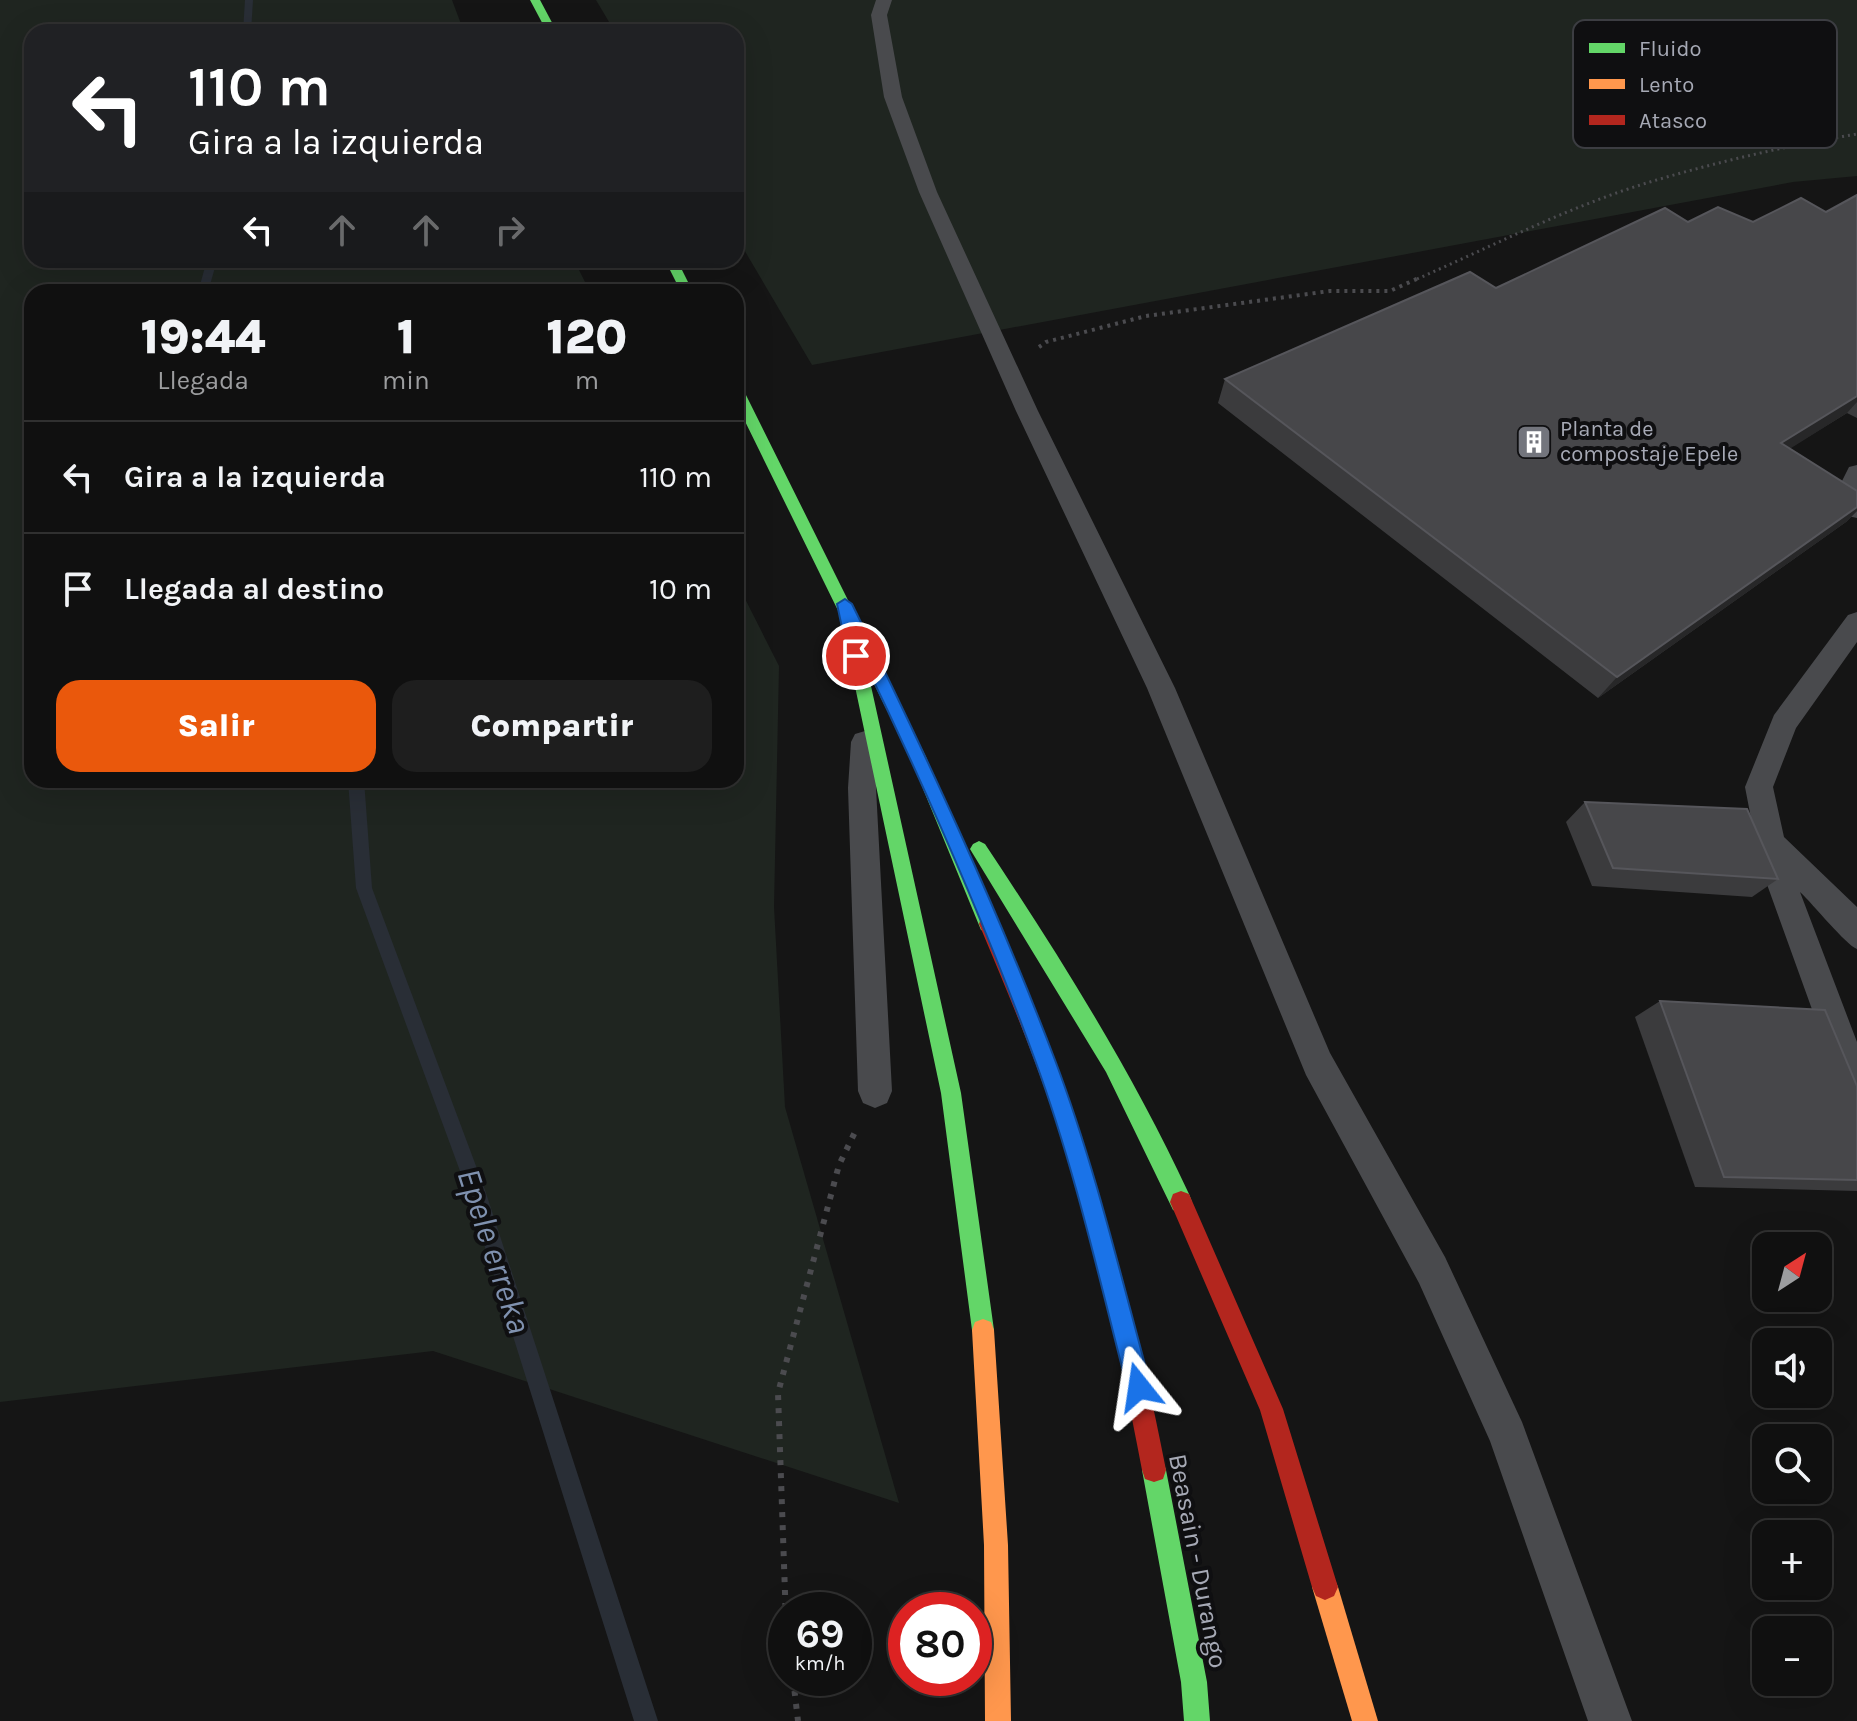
<!DOCTYPE html>
<html lang="es">
<meta charset="utf-8">
<style>
:root{--surface:#101010;--page:#1e1e1e;--text:#f1f3f6;--muted:#9c9d9f;--line:#303030;--accent:#ea580c}
body{margin:0;font-family:Karla,sans-serif;background:var(--page);color:var(--text);height:100vh;display:flex;flex-direction:column;font-size:30px;white-space:nowrap}
*{box-sizing:border-box;margin:0}
p{font-size:26px;color:var(--muted)}
.icon{flex:none;width:44px;height:44px;fill:none;stroke:currentColor;stroke-width:2;stroke-linecap:round;stroke-linejoin:round}
.map{position:relative;flex:1;overflow:hidden}
.panel{position:absolute;left:24px;top:284px;width:720px;height:504px;display:flex;flex-direction:column;background:var(--surface);border-radius:24px;box-shadow:0 8px 32px #0002,0 0 0 2px var(--line)}
.panel>*{flex:none}
.banner{position:absolute;left:24px;top:24px;width:720px;height:244px;border-radius:24px;box-shadow:0 8px 32px #0002,0 0 0 2px var(--line);background:#202124;color:#fff;overflow:hidden}
.needle{width:52px;rotate:36deg}
.buttons{position:absolute;left:1752px;top:1232px;display:grid;gap:16px}
.buttons a{display:grid;place-items:center;width:80px;height:80px;border-radius:16px;background:var(--surface);box-shadow:0 8px 32px #0002,0 0 0 2px var(--line);font-size:40px}
.speed{position:absolute;left:768px;top:1592px;display:flex;gap:16px;font-size:40px;font-weight:700;text-align:center}
.speed>*{display:grid;place-content:center;width:104px;height:104px;border-radius:50%;background:var(--surface);box-shadow:0 8px 32px #0002,0 0 0 2px var(--line);line-height:1}
.speed small{font-size:20px;font-weight:400}
.speed .limit{border:12px solid #d22;background:#fff;color:#111}
.pin{position:absolute;display:grid;place-items:center;width:68px;height:68px;color:#fff;margin:-34px;border:4px solid #fff;border-radius:50%;box-shadow:0 2px 8px #0007}
.me{position:absolute;width:88px;margin:-44px;rotate:345deg;stroke-linejoin:round;filter:drop-shadow(0 0 6px #0008)}
.turn{display:flex;align-items:center;gap:28px;height:168px;padding:0 32px;font-size:36px}
.turn .icon{width:104px;height:104px;stroke-width:2.5}
.turn b{display:block;font-size:56px;line-height:68px}
.lanes{display:flex;align-items:center;height:76px;padding:0 32px;background:#0003;justify-content:center;gap:40px;direction:ltr}
.lanes .off{opacity:.35}
.eta{display:flex;justify-content:space-evenly;align-items:center;height:136px;text-align:center}
.eta b{font-size:48px;font-weight:800;line-height:56px}
.primary-button{display:flex;gap:16px;margin-top:auto;padding:16px 32px}
.primary-button a{flex:1;height:92px;border-radius:24px;background:var(--accent);color:#fff;font-size:32px;font-weight:800;line-height:92px;text-align:center}
.primary-button a+a{background:var(--page);color:var(--text)}
ul{padding:0;list-style:none}
li{display:flex;align-items:center;gap:24px;height:112px;padding:0 32px;border-top:2px solid var(--line)}
li div{flex:1}
li b{display:block;font-size:30px}
li em{font-style:normal}
.map>svg:first-child{display:block}
.green{fill:#1f2520}
.lines{fill:none;stroke-linecap:round;stroke-linejoin:round}
.stream{fill:#292e36;fill-rule:evenodd}
.path-far2{stroke:#4b4b4f;stroke-width:3;stroke-dasharray:2 4;stroke-linecap:butt}
.path-far1{stroke:#4b4b4f;stroke-width:4;stroke-dasharray:3 5;stroke-linecap:butt}
.path{stroke:#4b4b4f;stroke-width:6;stroke-dasharray:5 8;stroke-linecap:butt}
.lane{fill:#494a4d;fill-rule:evenodd}
.fast{fill:#63d668;fill-rule:evenodd}
.slow{fill:#ff974d;fill-rule:evenodd}
.jam{fill:#b3261e;fill-rule:evenodd}
.wall{fill:#3b3b3d}
.shaded-wall{fill:#272728}
.building{fill:#47474a;stroke:#56565b;stroke-width:2}
.route{fill:#1a73e8;stroke:#114b97;stroke-width:2}
.labels{text-anchor:middle;dominant-baseline:central;stroke-width:8;stroke-linejoin:round;paint-order:stroke}
.far-poi-label{font-size:22px;fill:#a6a9b5;stroke:#0f0f11;text-anchor:start}
.street-label{font-size:26px;fill:#a6a9b5;stroke:#0f0f11}
.near-water-label{font-size:34px;font-style:italic;fill:#7f91af;stroke:#0f0f11}
.key{fill:#0f0f11;stroke:#3c3d42;stroke-width:2}
.key-label{font-size:22px;fill:#a6a9b5}
</style>
<div class="map">
<svg width="1857" height="1721" viewBox="0 0 1857 1721">
<rect width="100%" height="100%" fill="#151515"/>
<g class="green">
<path d="M0,0H452L464,32H32V260H574L590,292H32V780H736V581L779,666L774,907L785,1107L899,1503L433,1351L0,1402Z"/>
<path d="M596,0H1857V176L1793,182L812,365L736,236V32H615Z"/>
</g>
<g class="lines">
<g class="stream">
<path d="M245,0H253L251,32H243Z"/>
<path d="M207,260H217L208,292H198Z"/>
<path d="M348,780H364L372,888L485,1190L658,1721H634L467,1190L356,888Z"/>
</g>
<path class="path-far2" d="M1417,279C1497,244 1576,203 1660,179C1725,160 1791,145 1857,134"/>
<path class="path-far1" d="M1039,347L1046,342L1146,316L1330,291H1390L1421,277"/>
<g class="path">
<path d="M786,1621L778,1393L839,1165L856,1130"/>
<path d="M793,1678L798,1721"/>
</g>
<g class="lane">
<path d="M876,0H892L887,15L902,97L937,192L1038,411L1175,688L1330,1053L1445,1257L1522,1422L1632,1721H1588L1490,1441L1419,1283L1306,1075L1147,688L1016,411L919,192L884,97L871,15Z"/>
<path d="M1857,465V518L1848,516L1839,487L1849,467Z"/>
<path d="M1857,612V642L1796,728L1773,787L1784,837L1857,907V949C1846,945 1813,904 1800,892L1857,1042V1103L1845,1099L1840,1087L1760,865L1745,787L1774,715L1848,615Z"/>
<path d="M865,731L875,734L879,742L876,788L892,1091L887,1103L875,1108L863,1103L858,1091L848,788L851,742L855,734Z"/>
</g>
<g class="fast">
<path d="M530,0H540L557,32H547Z"/>
<path d="M665,260H677L693,292H681Z"/>
<path d="M736,385L743,389L926,757L997,924L995,930L988,932L981,930L910,757L736,403Z"/>
<path d="M861,671L869,677L961,1093L994,1330L991,1338L983,1341L975,1338L972,1330L941,1093L853,677Z"/>
<path d="M979,841L985,844C1060,957 1132,1071 1189,1194L1192,1202L1189,1210L1181,1213L1173,1210L1106,1072L973,854L970,849L973,844Z"/>
<path d="M1154,1458L1163,1461L1166,1470L1207,1682L1210,1721H1184L1181,1682L1142,1470L1145,1461Z"/>
</g>
<g class="slow">
<path d="M983,1319L991,1322L994,1330L1008,1545L1011,1721H985L984,1545L972,1330L975,1322Z"/>
<path d="M1325,1574L1334,1578L1338,1587L1378,1721H1352L1312,1587L1316,1578Z"/>
</g>
<g class="jam">
<path d="M988,916L995,918C1076,1095 1129,1279 1166,1470L1163,1479L1154,1482L1145,1479L1142,1470C1119,1348 1092,1228 1052,1110C1031,1047 1005,986 979,924L981,918Z"/>
<path d="M1181,1191L1189,1194L1283,1409L1338,1587L1334,1596L1325,1600L1316,1596L1312,1587L1260,1410L1170,1202L1173,1194Z"/>
</g>
</g>
<g class="wall">
<path d="M1857,195V418L1847,413L1790,448L1857,491V511L1846,522L1598,698L1218,403L1225,379L1688,222H1753L1826,212Z"/>
<path d="M1585,802L1778,879L1752,897L1592,886L1566,822Z"/>
<path d="M1660,1001L1857,1086V1191L1695,1187L1635,1017Z"/>
</g>
<g class="shaded-wall">
<path d="M1857,396V402L1847,413L1761,467L1781,443Z"/>
<path d="M1857,507V511L1846,522L1598,698L1617,677Z"/>
</g>
<g class="building">
<path d="M1857,195V396L1781,443L1857,491V507L1617,677L1225,379L1470,272L1496,288L1665,208L1688,222L1718,207L1753,222L1801,198L1826,212Z"/>
<path d="M1585,802L1747,809L1778,879L1613,868Z"/>
<path d="M1660,1001L1825,1010L1857,1086V1180L1724,1177Z"/>
</g>
<path class="route" d="M845,599L852,604C925,753 996,905 1055,1060C1095,1166 1121,1277 1151,1387L1147,1395L1139,1398L1130,1395L1127,1387C1099,1278 1074,1166 1035,1060C985,924 926,789 863,659L856,662L848,656L837,604Z"/>
<defs>
<g id="building-square" transform="scale(1.8)"><rect x="-9" y="-9" width="18" height="18" rx="4" fill="#73757d" stroke="#0f0f11"/><path d="M-4-6H4V6H1V3H-1V6H-4ZM-2.5-4.3h1.7v1.8h-1.7ZM.8-4.3h1.7v1.8H.8ZM-2.5-1h1.7V.8h-1.7ZM.8-1h1.7V.8H.8Z" fill="#fff"/></g>
</defs>
<g fill-rule="evenodd">
<use href="#building-square" x="1534" y="442"/>
</g>
<g class="labels">
<g class="far-poi-label">
<text x="1560" y="429">Planta de<tspan x="1560" dy="25">compostaje Epele</tspan></text>
</g>
<g class="street-label">
<text transform="translate(1198 1561) rotate(79)">Beasain - Durango</text>
</g>
<g class="near-water-label">
<text transform="translate(494 1251) rotate(72)">Epele erreka</text>
</g>
</g>
<rect x="1573" y="20" width="264" height="128" rx="12" class="key"/>
<rect x="1589" y="43" width="36" height="10" fill="#63d668"/>
<rect x="1589" y="79" width="36" height="10" fill="#ff974d"/>
<rect x="1589" y="115" width="36" height="10" fill="#b3261e"/>
<g class="key-label">
<text x="1639" y="56">Fluido</text>
<text x="1639" y="92">Lento</text>
<text x="1639" y="128">Atasco</text>
</g>
</svg>
<div class="buttons">
<a><svg class="needle" viewBox="-14 -14 28 28"><path d="M0-13l5 13h-10z" fill="#e53935"/><path d="M0 13l5-13h-10z" fill="#9c9d9f"/></svg></a>
<a><svg class="icon" aria-label="sound" viewBox="0 0 24 24"><path d="M4 9h4l5-4v14l-5-4H4zM17 9q2 3 0 6"/></svg></a>
<a><svg class="icon" aria-label="search" viewBox="0 0 24 24"><circle cx="10" cy="10" r="6"/><path d="M15 15l6 6"/></svg></a>
<a>+</a>
<a>−</a>
</div>
<div class="speed"><div>69<small>km/h</small></div><div class="limit">80</div></div>
<div class="pin" style="left:856px;top:656px;background:#d93025"><svg class="icon" aria-label="arrive" viewBox="0 0 24 24"><path d="M6 21V4h12l-3 4 3 4H6"/></svg></div>
<svg class="me" style="left:1139px;top:1387px" viewBox="-20 -20 40 40"><path d="M0-17L14 15 0 8-14 15z" fill="#1a73e8" stroke="#fff" stroke-width="4"/></svg>
<div class="banner">
<div class="turn"><svg class="icon" aria-label="left" viewBox="0 0 24 24"><path d="M17 20v-9H6M10 6l-5 5 5 5"/></svg><div><b>110 m</b>Gira a la izquierda</div></div>
<div class="lanes"><svg class="icon" aria-label="left" viewBox="0 0 24 24"><path d="M17 20v-9H6M10 6l-5 5 5 5"/></svg><svg class="icon off" aria-label="ahead" viewBox="0 0 24 24"><path d="M12 20V5M6 11l6-6 6 6"/></svg><svg class="icon off" aria-label="ahead" viewBox="0 0 24 24"><path d="M12 20V5M6 11l6-6 6 6"/></svg><svg class="icon off" aria-label="right" viewBox="0 0 24 24"><path d="M7 20v-9h11M14 6l5 5-5 5"/></svg></div>
</div>
<section class="panel">
<div class="eta">
<div><b>19:44</b><p>Llegada</p></div>
<div><b>1</b><p>min</p></div>
<div><b>120</b><p>m</p></div>
</div>
<ul>
<li><svg class="icon" aria-label="left" viewBox="0 0 24 24"><path d="M17 20v-9H6M10 6l-5 5 5 5"/></svg><div><b>Gira a la izquierda</b></div><em>110 m</em></li>
<li><svg class="icon" aria-label="arrive" viewBox="0 0 24 24"><path d="M6 21V4h12l-3 4 3 4H6"/></svg><div><b>Llegada al destino</b></div><em>10 m</em></li>
</ul>
<div class="primary-button"><a>Salir</a><a>Compartir</a></div>
</section>
</div>
